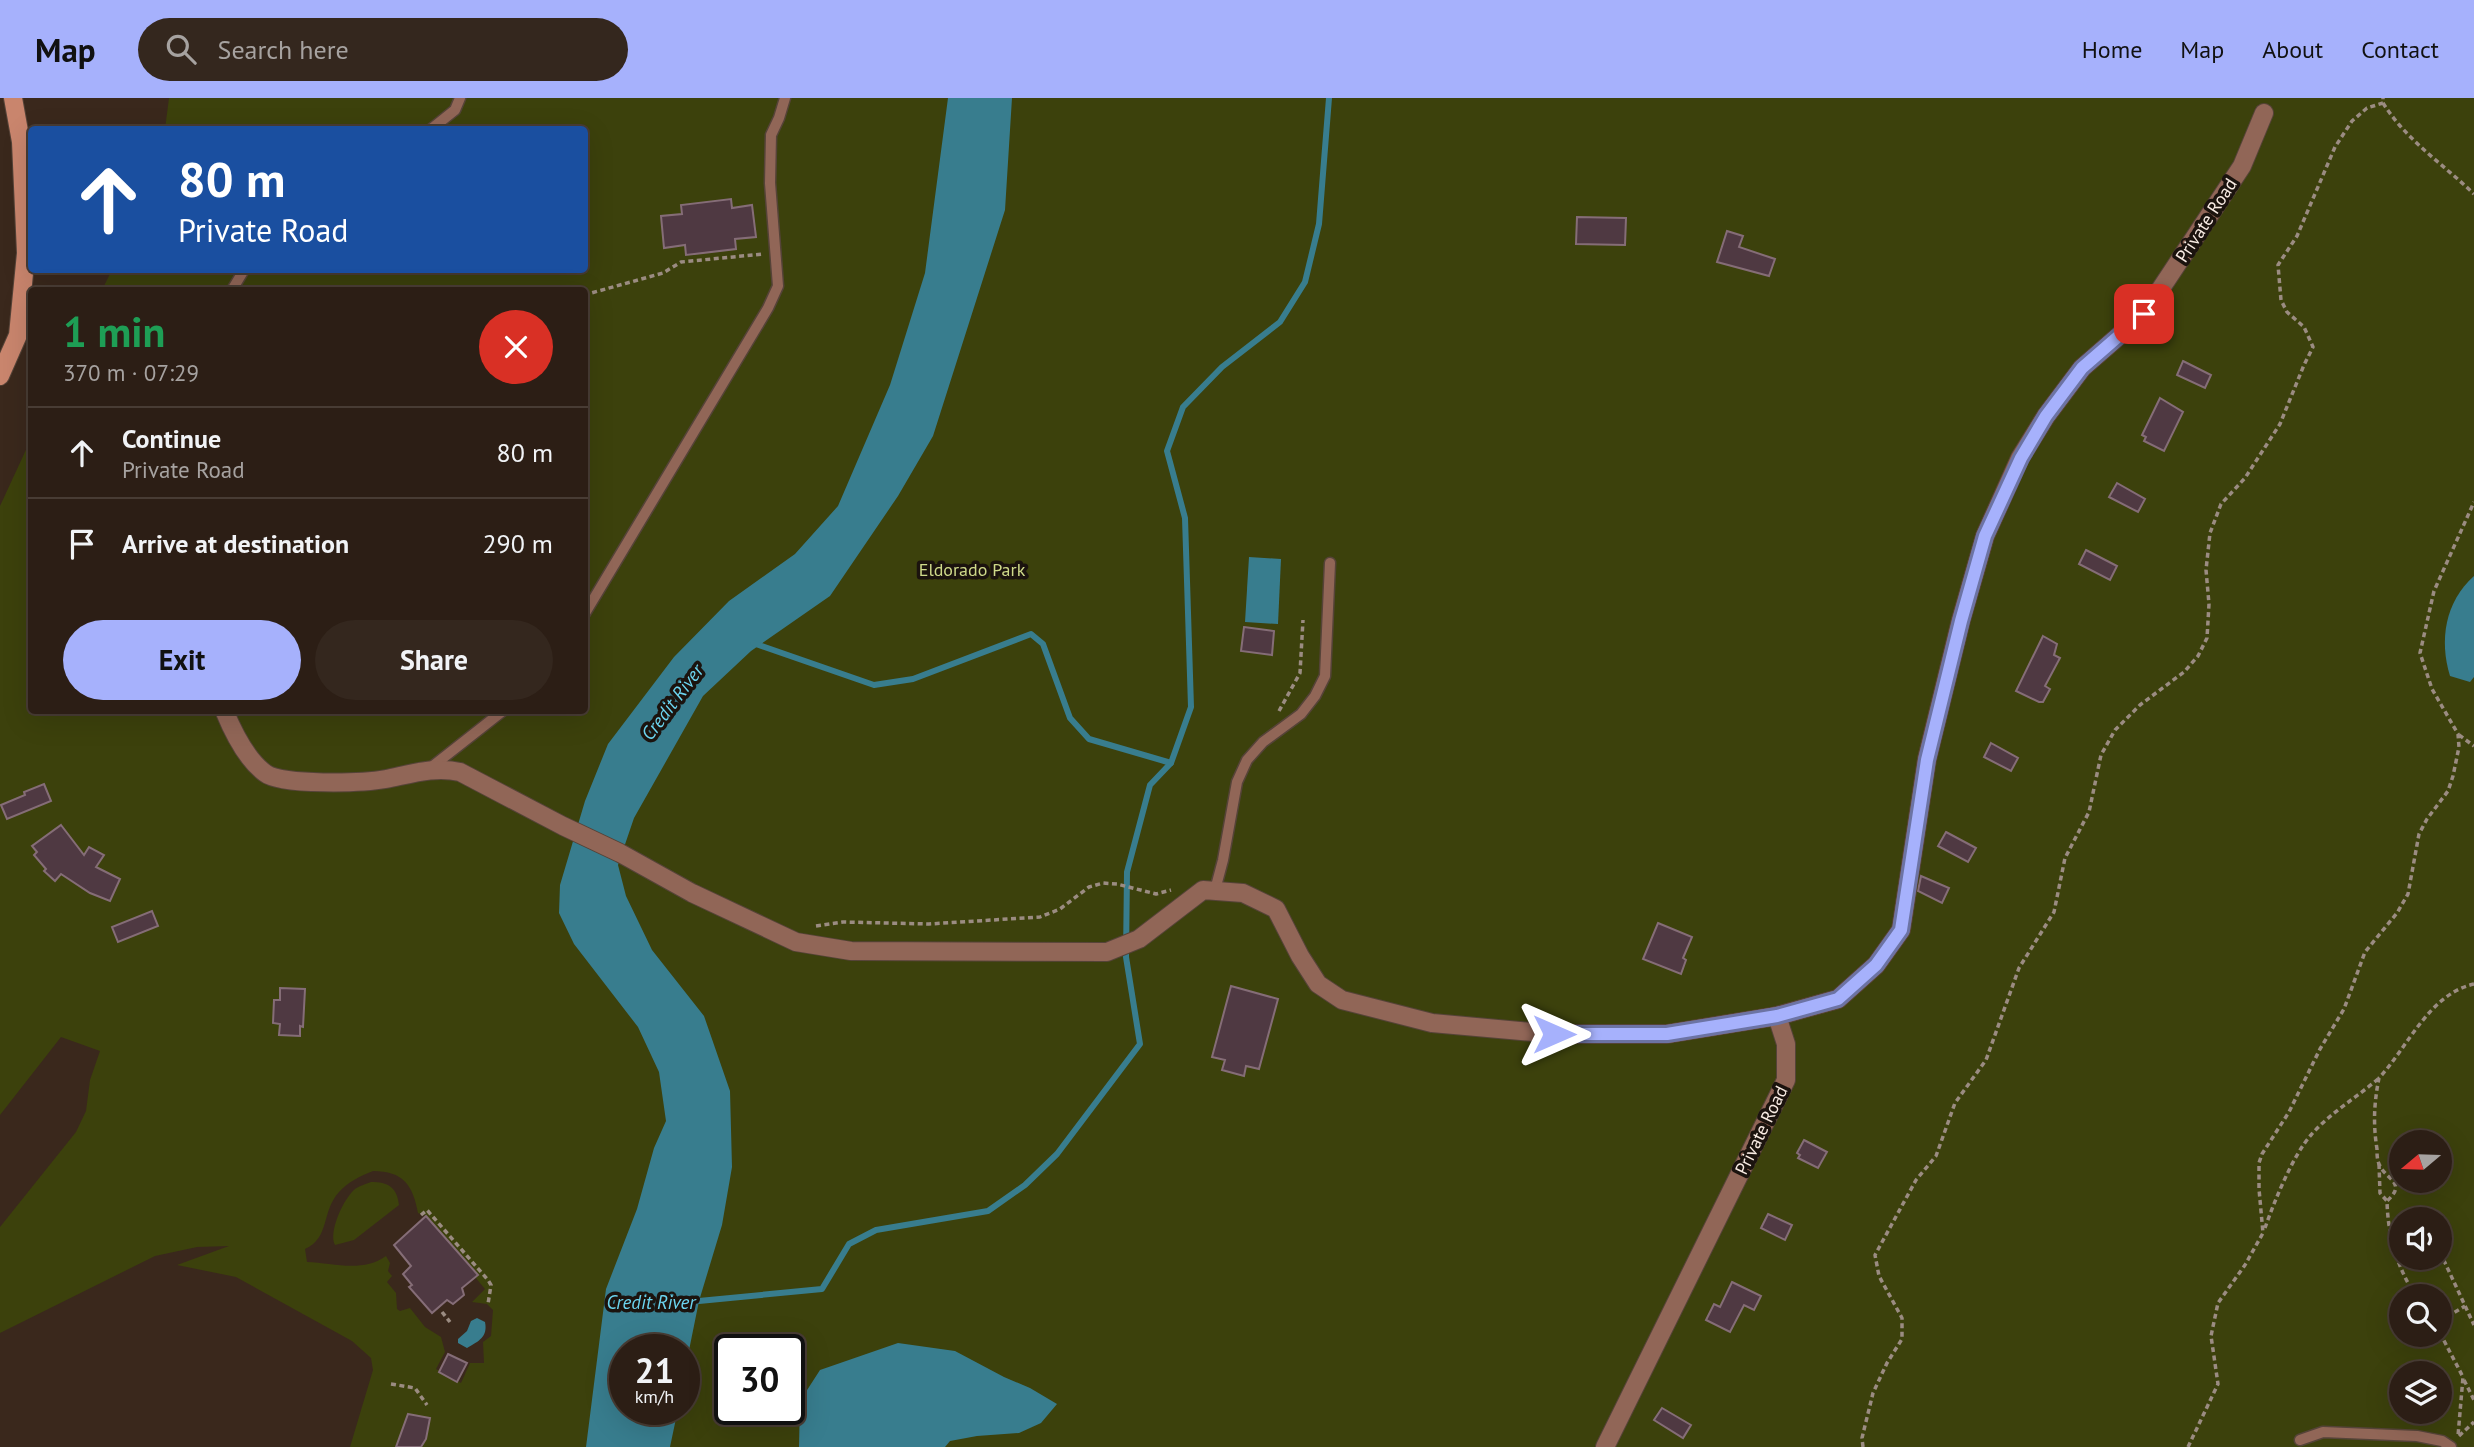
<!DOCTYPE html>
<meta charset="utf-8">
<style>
:root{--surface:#2c1e15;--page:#34271e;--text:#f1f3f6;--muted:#a6a2a0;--line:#483c34;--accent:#a6b1fc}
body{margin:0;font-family:"PT Sans",sans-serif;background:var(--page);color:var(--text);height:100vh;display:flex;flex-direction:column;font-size:26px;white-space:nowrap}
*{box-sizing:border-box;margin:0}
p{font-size:23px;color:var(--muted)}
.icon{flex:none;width:38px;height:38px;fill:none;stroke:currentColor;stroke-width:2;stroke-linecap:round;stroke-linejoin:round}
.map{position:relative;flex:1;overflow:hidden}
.panel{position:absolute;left:28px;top:189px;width:560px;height:427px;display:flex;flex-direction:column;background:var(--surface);border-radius:7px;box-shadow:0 7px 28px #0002,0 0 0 2px var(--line)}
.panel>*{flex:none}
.banner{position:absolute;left:28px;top:28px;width:560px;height:147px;border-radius:7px;box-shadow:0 7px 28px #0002,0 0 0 2px var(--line);background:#1a4fa0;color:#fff;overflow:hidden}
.needle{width:46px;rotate:251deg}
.tools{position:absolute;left:2389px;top:1032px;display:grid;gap:14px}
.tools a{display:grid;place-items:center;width:63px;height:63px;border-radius:50%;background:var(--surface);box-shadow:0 7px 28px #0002,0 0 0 2px var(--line);font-size:35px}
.speed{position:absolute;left:609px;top:1236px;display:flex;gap:14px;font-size:35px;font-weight:700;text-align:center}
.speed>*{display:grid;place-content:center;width:91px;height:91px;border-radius:50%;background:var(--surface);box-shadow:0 7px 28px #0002,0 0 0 2px var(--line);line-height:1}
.speed small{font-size:18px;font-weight:400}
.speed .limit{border:4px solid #111;border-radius:10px;background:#fff;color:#111}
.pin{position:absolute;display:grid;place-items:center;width:60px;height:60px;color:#fff;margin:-30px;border-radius:14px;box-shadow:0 4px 10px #0006}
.me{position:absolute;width:77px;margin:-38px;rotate:90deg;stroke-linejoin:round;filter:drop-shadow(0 0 5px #0008)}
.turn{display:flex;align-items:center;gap:24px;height:147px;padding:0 35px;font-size:32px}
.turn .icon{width:91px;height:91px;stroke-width:2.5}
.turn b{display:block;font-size:49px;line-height:60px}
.round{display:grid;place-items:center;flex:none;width:74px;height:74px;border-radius:37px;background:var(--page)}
.overview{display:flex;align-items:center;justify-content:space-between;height:119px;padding:0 35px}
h1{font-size:42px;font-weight:600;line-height:52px;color:#1e9e55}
.primary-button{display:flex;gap:14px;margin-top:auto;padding:14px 35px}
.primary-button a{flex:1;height:80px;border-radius:42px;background:var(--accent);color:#111;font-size:28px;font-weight:600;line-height:80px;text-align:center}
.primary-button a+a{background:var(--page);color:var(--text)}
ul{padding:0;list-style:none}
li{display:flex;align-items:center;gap:21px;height:91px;padding:0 35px;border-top:2px solid var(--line)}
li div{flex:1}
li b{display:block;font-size:26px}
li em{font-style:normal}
header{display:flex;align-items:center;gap:42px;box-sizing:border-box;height:98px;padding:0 35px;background:var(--accent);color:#111}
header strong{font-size:33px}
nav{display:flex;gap:38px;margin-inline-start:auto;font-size:24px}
.search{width:490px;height:63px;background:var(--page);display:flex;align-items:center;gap:18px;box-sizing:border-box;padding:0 24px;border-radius:38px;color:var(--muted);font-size:26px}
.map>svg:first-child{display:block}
.green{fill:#3c410c;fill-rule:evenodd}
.water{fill:#387d8e}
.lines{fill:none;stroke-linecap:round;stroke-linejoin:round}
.stream{stroke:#387d8e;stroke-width:6}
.building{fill:#4f3942;stroke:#856d77;stroke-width:2}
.lane-casing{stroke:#554338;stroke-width:13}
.street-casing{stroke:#554338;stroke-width:20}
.secondary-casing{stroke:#554338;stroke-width:20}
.path{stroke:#9b8c82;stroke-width:3.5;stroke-dasharray:5 3.5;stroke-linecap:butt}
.lane{stroke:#916657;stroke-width:10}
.street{stroke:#916657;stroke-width:18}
.secondary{stroke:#c9856d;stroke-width:18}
.route-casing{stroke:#6c73a4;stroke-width:18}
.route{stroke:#a6b1fc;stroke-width:12}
.labels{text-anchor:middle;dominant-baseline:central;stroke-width:7;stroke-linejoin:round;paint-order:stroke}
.street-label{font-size:18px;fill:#f8ebe3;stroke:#1b130e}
.park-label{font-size:18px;fill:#cfda8a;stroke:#1b130e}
.water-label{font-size:19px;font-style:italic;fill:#6cd5f0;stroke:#1b130e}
</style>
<header>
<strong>Map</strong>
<div class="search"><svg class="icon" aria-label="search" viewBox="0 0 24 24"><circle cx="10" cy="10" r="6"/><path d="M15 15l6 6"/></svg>Search here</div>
<nav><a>Home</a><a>Map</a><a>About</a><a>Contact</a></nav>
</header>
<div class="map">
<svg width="2474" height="1349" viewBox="0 0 2474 1349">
<rect width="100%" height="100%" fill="#3a281c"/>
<g class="green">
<path d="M169,0H2474V1349H350L373,1272L371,1260L352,1243L236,1179L177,1167L229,1148L197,1149L155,1158L0,1235V1129L76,1034L86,1013L90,982L100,953L61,939L0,1017V408L31,341L32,612H584V192H102L112,172H584V32L165,31ZM2401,1045H2440V1083H2401ZM373,1073C403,1073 413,1087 418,1115L426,1118L477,1177L475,1179L485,1191L472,1204L487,1206L493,1212L491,1238L483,1244L484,1265H470L461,1285L436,1271L445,1254L441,1239L425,1229L410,1210L400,1213L397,1211L396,1195L387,1184L392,1178L388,1173L390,1165L386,1158C363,1175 333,1165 307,1164L305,1151C330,1140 321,1114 339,1094C348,1084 360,1078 373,1073ZM2401,1122H2440V1160H2401ZM2401,1199H2440V1237H2401ZM625,1251H684V1311H625ZM730,1251H789V1311H730ZM2401,1276H2440V1314H2401Z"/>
<path d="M371,1084C388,1084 397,1089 399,1107L354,1142L335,1147C328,1134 344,1100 355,1091C359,1088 366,1086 371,1084Z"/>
</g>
<g class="water">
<path d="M948,0H1012L1005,112L933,338L898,398L830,498L751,553L703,598L634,720L618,767L626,798L652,852L704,918L730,993L732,1069L722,1127L699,1203L684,1277V1251H625V1311H678L670,1349H586L606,1191L637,1111L654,1050L666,1023L659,974L638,929L574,846L559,815L560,787L585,703L608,646L674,559L729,503L795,456L838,408L890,287L925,175Z"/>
<path d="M1249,459L1281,461L1278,526L1245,524Z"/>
<path d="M2474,478V579L2470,584L2450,578C2439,542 2445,504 2474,478Z"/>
<path d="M477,1220L485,1224C488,1239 479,1243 467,1250L458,1245V1241L467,1233L471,1223Z"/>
<path d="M898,1245L955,1253L1004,1279L1030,1290L1057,1306L1041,1325L1019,1335L977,1338L950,1343L945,1349H799L800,1303L820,1272Z"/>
</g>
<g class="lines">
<g class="stream">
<path d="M753,545L874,587L913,581L1031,536L1043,546L1070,620L1089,641L1171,665"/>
<path d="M699,1203L822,1191L849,1146L876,1132L988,1113L1025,1087L1057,1056L1140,946L1126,859L1127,774L1150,687L1171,665L1191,609L1185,420L1167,353L1183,309L1222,269L1280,224L1305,184L1319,126L1329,0"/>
</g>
</g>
<g class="building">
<path d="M731,101L732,110L752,107L756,139L735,141L736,151L686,157L685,147L664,150L661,118L682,116L681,107Z"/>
<path d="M1577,119L1626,120L1625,147L1576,146Z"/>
<path d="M1727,133L1743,138L1739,149L1775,161L1769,178L1717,164Z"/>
<path d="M2183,263L2211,277L2205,290L2177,277Z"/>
<path d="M2160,300L2183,314L2164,353L2144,343L2146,339L2142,337Z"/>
<path d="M2117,385L2145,401L2138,414L2109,399Z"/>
<path d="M2086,452L2117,468L2110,482L2079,466Z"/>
<path d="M1244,529L1274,533L1272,557L1241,553Z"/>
<path d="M2043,538L2057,546L2054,557L2060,560L2045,588L2050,591L2043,604H2039L2016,593Z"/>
<path d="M1991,645L2018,660L2011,673L1984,659Z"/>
<path d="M44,686L51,703L7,721L1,707L25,697L24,694Z"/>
<path d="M61,727L84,757L89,749L104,757L96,769L120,781L110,803L90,795L61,776L55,783L44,773L46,771L34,757L37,754L32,748Z"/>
<path d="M1946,734L1976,750L1968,764L1938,748Z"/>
<path d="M1921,778L1949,790L1942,805L1918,793Z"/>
<path d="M152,813L158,828L118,844L112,829Z"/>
<path d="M1658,825L1692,839L1683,860L1686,862L1681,876L1643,861Z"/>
<path d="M1231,888L1278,901L1259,971L1246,968L1244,978L1222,972L1225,962L1212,959Z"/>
<path d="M280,890L305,891L303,929L300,928V938L279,937L280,926L273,925L274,902H280Z"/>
<path d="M1804,1042L1827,1054L1818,1070L1798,1060L1800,1057L1797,1055Z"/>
<path d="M1768,1116L1792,1127L1785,1142L1761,1130Z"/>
<path d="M426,1118L478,1177L462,1190L464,1197L453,1206L447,1202L432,1215L409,1189L412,1187L403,1176L411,1168L394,1147Z"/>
<path d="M1732,1184L1761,1198L1754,1212L1744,1207L1730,1234L1706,1222L1714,1206L1720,1209Z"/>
<path d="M448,1256L467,1265L457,1284L439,1274Z"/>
<path d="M1662,1310L1691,1327L1683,1340L1654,1322Z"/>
<path d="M408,1316L430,1320L426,1341L421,1349H396Z"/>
</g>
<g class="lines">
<g class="lane-casing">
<g id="lane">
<path d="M430,32L455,12L460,0"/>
<path d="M232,192L244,172"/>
<path d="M584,517L768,210L778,188L770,85L771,37L779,20L785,0"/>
<path d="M429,671L504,612"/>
<path d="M1215,792L1223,762L1237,684L1247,662L1263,644L1301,616L1315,598L1325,578L1330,465"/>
<path d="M2300,1342L2323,1334L2417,1338L2442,1343L2451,1349"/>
</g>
</g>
<g class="street-casing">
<g id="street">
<path d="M224,612C233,634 246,661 265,675C281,688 364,685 386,681C411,676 435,668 460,674L563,728L620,755L692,795L796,844L851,853L1107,854L1139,841L1203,792L1243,795L1276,811L1300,858L1318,886L1342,902L1432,925L1554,936H1667L1777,918L1838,901L1876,867L1901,832L1927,661L1961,522L1985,438L2020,360L2046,318L2082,270L2144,216L2242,68L2264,15"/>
<path d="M1605,1349L1786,982V946L1777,918"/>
</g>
</g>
<g class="secondary-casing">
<path id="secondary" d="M0,278L18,237L26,155L21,44L13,0"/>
</g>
<g class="path">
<path d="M2383,5C2406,42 2443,66 2474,96"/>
<path d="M584,197L663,175L681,164L763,156"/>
<path d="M1279,613L1300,575L1303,522"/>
<path d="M2459,637L2474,648"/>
<path d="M816,828L843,824L929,826L1040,819L1060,811L1089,789L1103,785L1117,786L1156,796L1171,792"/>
<path d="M2379,1066L2380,1095L2387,1103"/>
<path d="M421,1117L427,1112L488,1182L491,1187L488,1206"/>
<path d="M2265,1130C2274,1104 2293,1057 2311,1037C2330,1015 2356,1000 2378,981"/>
<path d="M2440,1154L2474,1227"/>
<path d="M2416,1199C2397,1168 2388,1140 2387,1103C2407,1085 2387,1082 2380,1068C2377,1063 2377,1057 2377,1051C2373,1026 2374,1005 2379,980C2408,949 2429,896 2474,886"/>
<path d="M442,1214L450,1224"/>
<path d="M2440,1223L2465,1208"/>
<path d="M2440,1235L2463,1279L2458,1338"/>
<path d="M2464,1282L2474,1302"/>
<path d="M391,1286L415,1290L427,1307"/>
<path d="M2459,1338L2474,1324"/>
<path d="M1863,1349L1862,1340L1873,1295L1887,1265L1902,1241V1220L1879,1178L1875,1157L1916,1082L1936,1058L1955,1005L1986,962L2019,870L2054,814L2065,760L2089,714L2101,657L2115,632L2140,607L2184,574L2198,558L2207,540L2209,506L2206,472L2210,435L2221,406L2245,380L2280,326L2304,267L2313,249L2304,229L2287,214L2281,202L2278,167L2297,138L2335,49L2352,23L2367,10L2383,5V0"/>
<path d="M2188,1349L2218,1286L2211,1238L2218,1205L2245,1167L2263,1135L2259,1091V1065L2262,1056L2289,1014L2320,951L2344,911L2365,854L2397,815L2408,796L2419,736L2427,721L2448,693L2453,678L2459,649L2458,636L2432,591L2420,555L2434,493L2474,404"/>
</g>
<use href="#lane" class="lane"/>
<use href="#street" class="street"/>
<use href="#secondary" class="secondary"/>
</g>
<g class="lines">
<g class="route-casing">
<path id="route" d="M1554,936H1667L1777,918L1838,901L1876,867L1901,832L1927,662L1961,523L1985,438L2021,360L2046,318L2082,270L2144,216"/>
</g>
<use href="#route" class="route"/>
</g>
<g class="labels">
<g class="street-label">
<text transform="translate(2206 122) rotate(-57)">Private Road</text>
<text transform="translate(1761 1032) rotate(-64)">Private Road</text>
</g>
<g class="park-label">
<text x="972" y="471">Eldorado Park</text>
</g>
<g class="water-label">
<text transform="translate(672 604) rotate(-53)">Credit River</text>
<text x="651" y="1204">Credit River</text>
</g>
</g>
</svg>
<div class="tools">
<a><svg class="needle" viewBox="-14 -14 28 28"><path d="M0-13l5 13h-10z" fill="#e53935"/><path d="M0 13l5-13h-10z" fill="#a6a2a0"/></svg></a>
<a><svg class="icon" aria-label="sound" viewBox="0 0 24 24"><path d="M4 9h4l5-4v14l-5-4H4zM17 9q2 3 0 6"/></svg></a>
<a><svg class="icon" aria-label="search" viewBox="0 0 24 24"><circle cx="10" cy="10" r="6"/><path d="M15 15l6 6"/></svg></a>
<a><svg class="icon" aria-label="layers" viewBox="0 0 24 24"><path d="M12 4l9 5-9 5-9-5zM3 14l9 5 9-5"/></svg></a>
</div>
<div class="speed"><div>21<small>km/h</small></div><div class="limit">30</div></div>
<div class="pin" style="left:2144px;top:216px;background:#d93025"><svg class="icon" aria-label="arrive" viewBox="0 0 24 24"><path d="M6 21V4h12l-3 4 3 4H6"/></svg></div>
<svg class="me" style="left:1554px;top:936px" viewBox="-20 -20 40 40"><path d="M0-17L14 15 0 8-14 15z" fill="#a6b1fc" stroke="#fff" stroke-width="4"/></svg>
<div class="banner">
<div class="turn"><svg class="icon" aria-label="ahead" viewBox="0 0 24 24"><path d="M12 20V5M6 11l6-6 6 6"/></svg><div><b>80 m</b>Private Road</div></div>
</div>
<section class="panel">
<div class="overview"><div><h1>1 min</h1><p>370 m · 07:29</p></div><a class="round" style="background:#d93025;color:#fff"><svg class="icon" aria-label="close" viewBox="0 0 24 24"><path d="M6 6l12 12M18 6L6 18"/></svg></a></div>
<ul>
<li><svg class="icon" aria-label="ahead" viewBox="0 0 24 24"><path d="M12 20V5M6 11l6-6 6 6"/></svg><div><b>Continue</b><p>Private Road</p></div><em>80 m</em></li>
<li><svg class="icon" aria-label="arrive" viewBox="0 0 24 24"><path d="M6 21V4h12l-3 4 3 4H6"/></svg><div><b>Arrive at destination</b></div><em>290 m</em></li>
</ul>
<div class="primary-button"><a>Exit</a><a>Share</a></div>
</section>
</div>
